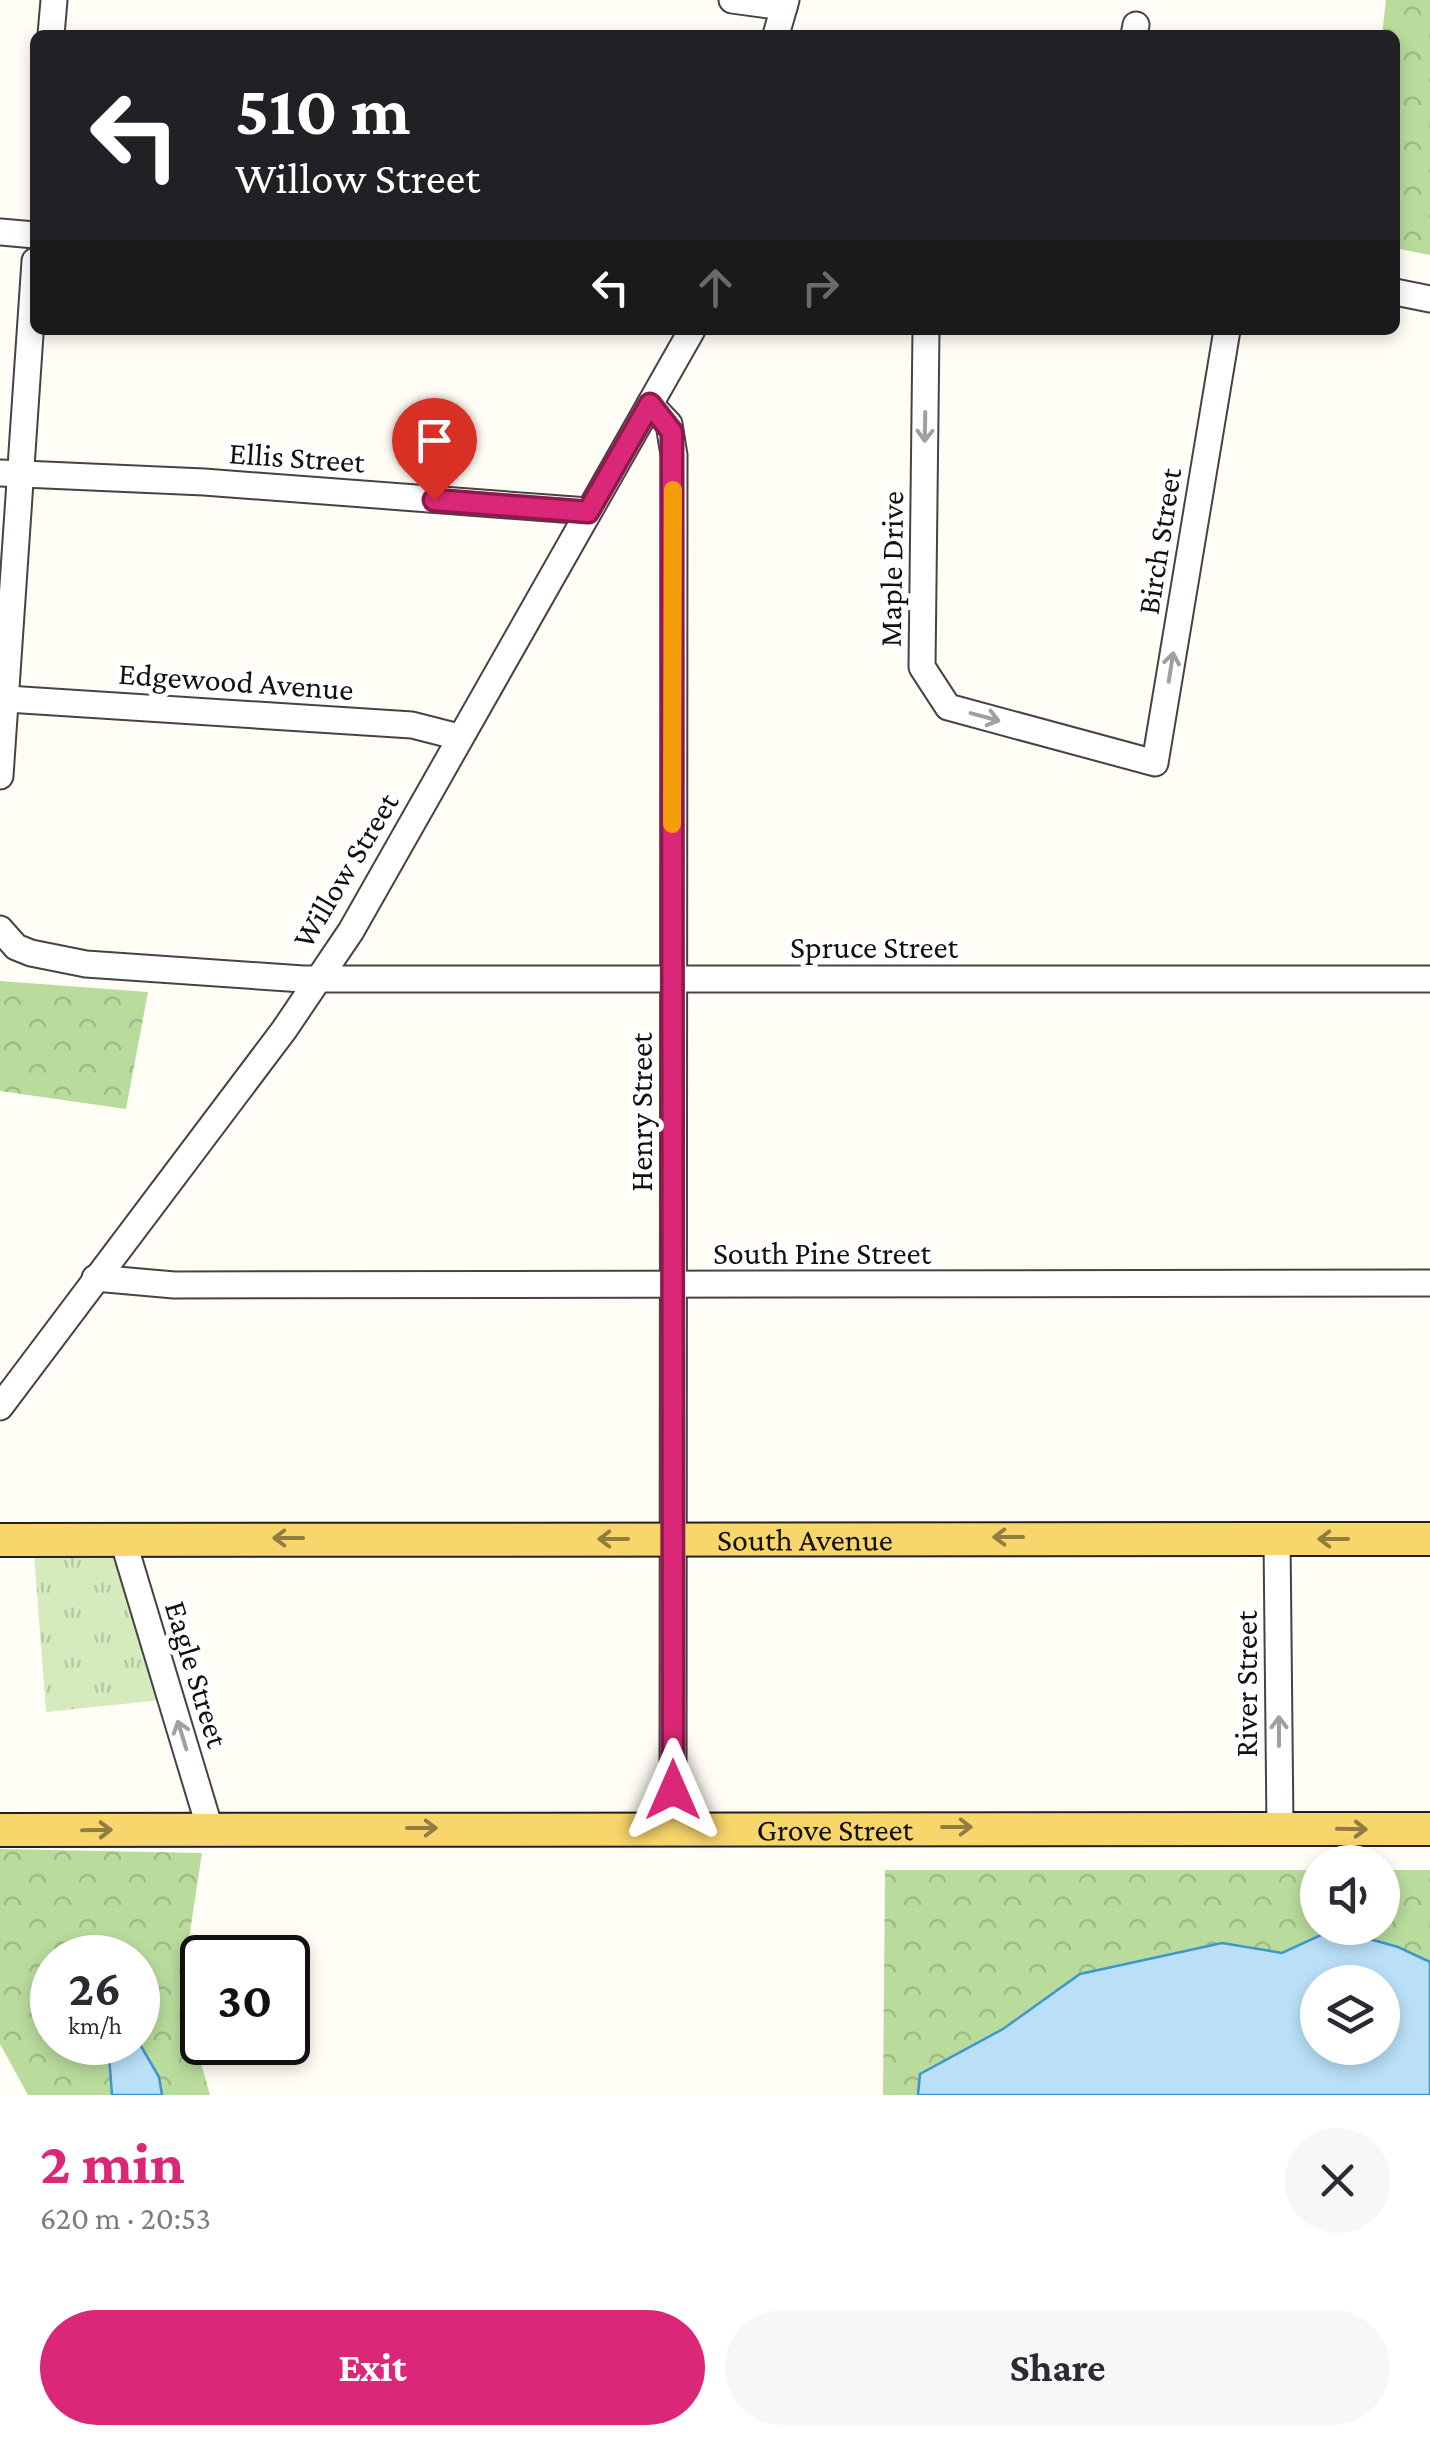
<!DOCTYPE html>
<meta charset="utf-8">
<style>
:root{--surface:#fff;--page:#f7f7f7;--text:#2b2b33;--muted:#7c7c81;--accent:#db2777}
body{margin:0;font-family:"Crimson Pro",serif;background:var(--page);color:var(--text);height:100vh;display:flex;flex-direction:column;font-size:38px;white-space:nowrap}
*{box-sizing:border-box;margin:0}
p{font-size:32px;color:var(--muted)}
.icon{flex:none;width:55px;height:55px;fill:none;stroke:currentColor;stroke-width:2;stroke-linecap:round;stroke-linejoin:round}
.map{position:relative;height:2095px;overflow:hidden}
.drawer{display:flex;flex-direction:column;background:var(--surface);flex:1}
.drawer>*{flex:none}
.top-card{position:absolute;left:30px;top:30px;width:1370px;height:305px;border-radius:15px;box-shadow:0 5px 15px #0003;background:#202124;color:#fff;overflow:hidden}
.buttons{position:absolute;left:1300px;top:1845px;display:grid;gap:20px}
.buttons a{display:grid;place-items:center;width:100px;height:100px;border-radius:50%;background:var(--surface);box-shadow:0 5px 15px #0003;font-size:50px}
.speed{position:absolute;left:30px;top:1935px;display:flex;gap:20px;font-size:50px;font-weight:700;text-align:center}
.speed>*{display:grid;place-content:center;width:130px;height:130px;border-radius:50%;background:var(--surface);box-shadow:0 5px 15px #0003;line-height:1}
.speed small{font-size:25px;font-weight:400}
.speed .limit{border:5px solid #111;border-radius:15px;background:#fff;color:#111}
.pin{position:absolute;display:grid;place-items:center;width:85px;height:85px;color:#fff;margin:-102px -42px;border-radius:50% 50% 50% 0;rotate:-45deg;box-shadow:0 0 10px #0007}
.pin .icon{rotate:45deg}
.me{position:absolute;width:110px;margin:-55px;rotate:0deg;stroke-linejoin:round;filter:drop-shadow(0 0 8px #0008)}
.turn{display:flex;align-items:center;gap:35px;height:210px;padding:0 40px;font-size:45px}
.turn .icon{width:130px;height:130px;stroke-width:2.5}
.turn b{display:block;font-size:70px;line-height:85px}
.lanes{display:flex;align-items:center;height:95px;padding:0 40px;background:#0003;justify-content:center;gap:50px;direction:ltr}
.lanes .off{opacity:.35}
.round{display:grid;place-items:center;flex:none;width:105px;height:105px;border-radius:52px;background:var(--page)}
.overview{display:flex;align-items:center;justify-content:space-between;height:170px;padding:0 40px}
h1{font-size:60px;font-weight:700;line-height:75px;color:var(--accent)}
.primary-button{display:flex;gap:20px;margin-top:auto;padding:20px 40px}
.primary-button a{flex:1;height:115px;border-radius:60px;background:var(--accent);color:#fff;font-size:40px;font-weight:700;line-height:115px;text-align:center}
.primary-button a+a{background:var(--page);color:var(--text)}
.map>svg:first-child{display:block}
.grass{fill:url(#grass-tufts)}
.forest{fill:url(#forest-crowns)}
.water{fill:#b9e0f7;stroke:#3f96cf;stroke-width:2.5;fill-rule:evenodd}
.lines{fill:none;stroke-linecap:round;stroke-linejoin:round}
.minor-casing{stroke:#444;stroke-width:29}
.major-casing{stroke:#222;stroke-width:36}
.minor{stroke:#fff;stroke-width:25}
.major{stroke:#f9d66b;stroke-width:32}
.oneway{stroke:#a0a0a0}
.oneway2{stroke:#917d42}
.route-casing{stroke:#8e194d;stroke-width:25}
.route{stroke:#db2777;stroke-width:18}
.slow{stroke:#f59e0b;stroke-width:18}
.labels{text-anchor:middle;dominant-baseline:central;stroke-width:10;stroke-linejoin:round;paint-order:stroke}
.street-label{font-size:32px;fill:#111;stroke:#fff}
</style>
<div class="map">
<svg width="1430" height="2095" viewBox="0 0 1430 2095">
<defs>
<pattern id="grass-tufts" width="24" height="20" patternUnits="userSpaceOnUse" patternTransform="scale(2.5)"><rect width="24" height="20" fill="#d5ebbd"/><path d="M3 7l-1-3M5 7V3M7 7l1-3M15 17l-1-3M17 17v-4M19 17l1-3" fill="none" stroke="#b6c8a1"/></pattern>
<pattern id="forest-crowns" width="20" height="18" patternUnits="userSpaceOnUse" patternTransform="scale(2.5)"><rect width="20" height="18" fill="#b9dc9c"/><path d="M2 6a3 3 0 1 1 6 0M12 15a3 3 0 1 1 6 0" fill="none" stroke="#9ebc85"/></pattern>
</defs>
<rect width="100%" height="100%" fill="#fffdf5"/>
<path class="grass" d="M122,1537L171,1699L46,1712L33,1539Z"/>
<g class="forest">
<path d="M1386,0H1430V255L1395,248V35H1382Z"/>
<path d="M0,981L148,992L126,1109L0,1091Z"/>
<path d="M0,1849L202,1853L181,1991L210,2095H162L159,2077L138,2041V1958H52V2042L98,2043L109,2055L112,2095H28L0,2044Z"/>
<path d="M885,1870H1317L1318,1928H1382L1383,1870H1430V1962L1398,1947L1334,1929L1282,1953L1222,1943L1080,1974L1003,2029L921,2074L918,2095H883Z"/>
</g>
<g class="water">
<path d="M1334,1929L1398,1947L1430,1962V2095H918L920,2074L1003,2029L1080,1974L1222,1943L1282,1953ZM1318,1982H1382V2048H1318Z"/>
<path d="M138,2041L159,2077L162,2095H112L109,2055L98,2043Z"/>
</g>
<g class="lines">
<g class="minor-casing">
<g id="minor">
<path d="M732,0L784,7"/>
<path d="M51,35L54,0"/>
<path d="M776,35L786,0"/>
<path d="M1134,35L1136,25"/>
<path d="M0,232L35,235"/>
<path d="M1395,292L1430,299"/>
<path d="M926,330L922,667L948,707L1155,763L1227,330"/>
<path d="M650,404L669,424L674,455L673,1828"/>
<path d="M0,473L204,482L588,511"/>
<path d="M7,699L412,725L459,737"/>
<path d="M0,776L35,261"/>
<path d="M0,929L16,947L31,953L86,964L303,979H1430"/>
<path d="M95,1278L174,1285L1430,1283"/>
<path d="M0,1407L284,1030L351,931L692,330"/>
<path d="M122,1537L210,1829"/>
<path d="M1277,1539L1280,1828"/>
</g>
</g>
<g class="major-casing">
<g id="major">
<path id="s1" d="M0,1540L1430,1539"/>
<path id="s2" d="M0,1830L1430,1829"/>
</g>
</g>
<use href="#minor" class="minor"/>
<use href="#major" class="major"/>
</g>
<defs><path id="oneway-shaft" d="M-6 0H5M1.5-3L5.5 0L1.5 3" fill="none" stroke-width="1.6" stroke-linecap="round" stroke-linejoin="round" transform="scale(2.5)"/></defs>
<g class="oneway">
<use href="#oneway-shaft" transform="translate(925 427) rotate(91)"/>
<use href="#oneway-shaft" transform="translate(1171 667) rotate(-81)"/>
<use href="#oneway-shaft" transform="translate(985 717) rotate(15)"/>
<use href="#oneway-shaft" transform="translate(1279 1731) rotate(-90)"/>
<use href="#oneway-shaft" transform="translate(182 1735) rotate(-107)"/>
</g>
<g class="oneway2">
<use href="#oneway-shaft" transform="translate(1008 1537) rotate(-180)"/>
<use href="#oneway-shaft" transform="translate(288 1538) rotate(-180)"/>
<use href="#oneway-shaft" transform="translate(613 1539) rotate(-180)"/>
<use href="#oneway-shaft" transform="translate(1333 1539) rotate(-180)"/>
<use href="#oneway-shaft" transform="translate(957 1827)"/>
<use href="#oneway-shaft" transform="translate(422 1828)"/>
<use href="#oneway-shaft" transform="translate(1352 1829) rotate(1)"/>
<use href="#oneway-shaft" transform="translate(97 1830) rotate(-1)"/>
</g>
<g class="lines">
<g class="route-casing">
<path id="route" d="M434,500L588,512L650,404L672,432L673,1790"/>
</g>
<use href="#route" class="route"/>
<path class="slow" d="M672,824L673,490"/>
</g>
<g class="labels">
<g class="street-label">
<text transform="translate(297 457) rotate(4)">Ellis Street</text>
<text transform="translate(1159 541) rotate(-81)">Birch Street</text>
<text transform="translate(891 569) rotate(-89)">Maple Drive</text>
<text transform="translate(236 681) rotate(4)">Edgewood Avenue</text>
<text transform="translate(345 870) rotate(-59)">Willow Street</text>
<text x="874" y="947">Spruce Street</text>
<text transform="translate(641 1112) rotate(-90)">Henry Street</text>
<text x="822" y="1253">South Pine Street</text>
<text stroke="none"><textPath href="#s1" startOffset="805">South Avenue</textPath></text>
<text transform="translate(197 1674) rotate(73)">Eagle Street</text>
<text transform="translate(1246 1684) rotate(-90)">River Street</text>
<text stroke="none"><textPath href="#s2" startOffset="835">Grove Street</textPath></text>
</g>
</g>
</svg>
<div class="buttons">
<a><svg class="icon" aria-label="sound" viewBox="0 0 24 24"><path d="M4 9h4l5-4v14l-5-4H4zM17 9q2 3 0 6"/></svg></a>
<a><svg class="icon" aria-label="layers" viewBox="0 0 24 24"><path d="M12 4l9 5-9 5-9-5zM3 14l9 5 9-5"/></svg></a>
</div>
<div class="speed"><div>26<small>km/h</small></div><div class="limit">30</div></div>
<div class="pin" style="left:434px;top:500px;background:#d93025"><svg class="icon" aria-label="arrive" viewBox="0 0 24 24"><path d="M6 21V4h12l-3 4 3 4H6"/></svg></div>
<svg class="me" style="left:673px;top:1790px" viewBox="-20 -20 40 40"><path d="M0-17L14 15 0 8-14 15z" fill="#db2777" stroke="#fff" stroke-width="4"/></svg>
<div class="top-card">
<div class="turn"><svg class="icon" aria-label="left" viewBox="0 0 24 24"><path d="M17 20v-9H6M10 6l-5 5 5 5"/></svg><div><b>510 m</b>Willow Street</div></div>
<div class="lanes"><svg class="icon" aria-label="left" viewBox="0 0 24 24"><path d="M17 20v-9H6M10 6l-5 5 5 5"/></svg><svg class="icon off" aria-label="ahead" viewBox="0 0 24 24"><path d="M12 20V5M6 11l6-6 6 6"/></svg><svg class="icon off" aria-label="right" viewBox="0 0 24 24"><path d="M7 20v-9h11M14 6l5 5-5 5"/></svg></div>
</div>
</div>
<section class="drawer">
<div class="overview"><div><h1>2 min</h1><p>620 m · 20:53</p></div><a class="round"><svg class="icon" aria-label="close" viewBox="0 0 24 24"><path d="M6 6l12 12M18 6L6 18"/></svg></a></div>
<div class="primary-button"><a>Exit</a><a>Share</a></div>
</section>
